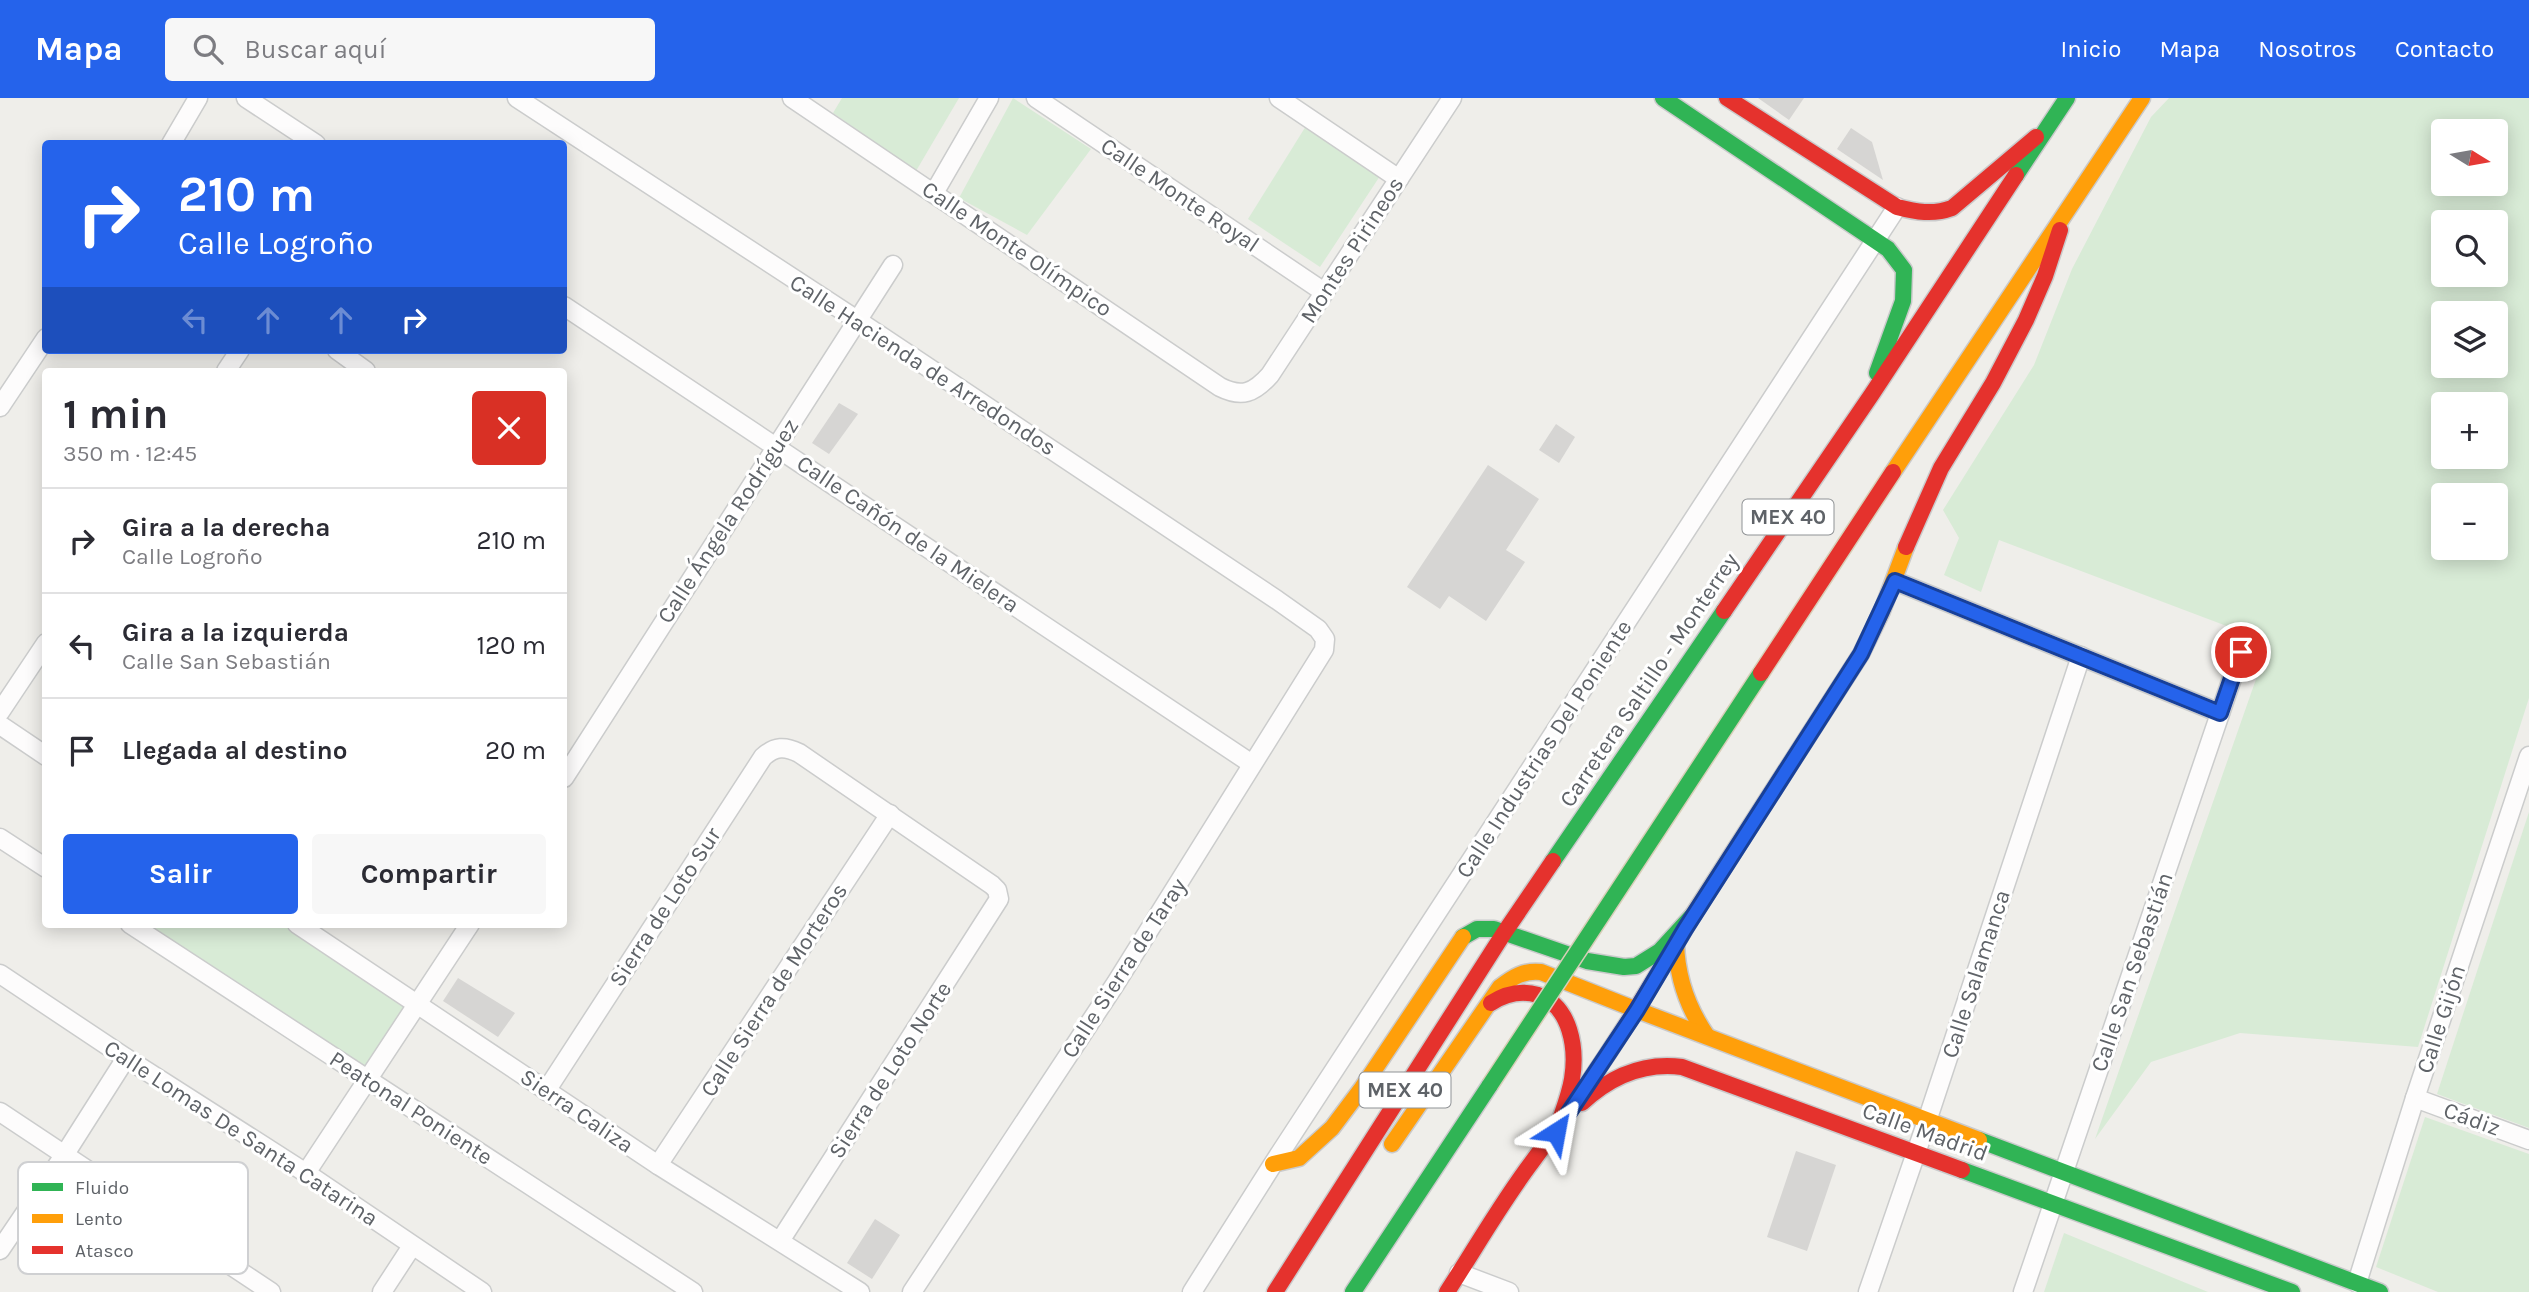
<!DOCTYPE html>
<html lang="es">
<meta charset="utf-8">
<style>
:root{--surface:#fff;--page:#f7f7f7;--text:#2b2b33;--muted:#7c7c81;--line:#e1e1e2;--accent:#2563eb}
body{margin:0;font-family:Karla,sans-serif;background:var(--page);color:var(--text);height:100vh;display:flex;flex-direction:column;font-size:26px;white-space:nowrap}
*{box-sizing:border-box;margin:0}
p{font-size:23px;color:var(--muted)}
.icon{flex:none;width:38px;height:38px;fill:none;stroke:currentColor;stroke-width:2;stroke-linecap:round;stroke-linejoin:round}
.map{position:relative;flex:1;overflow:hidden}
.panel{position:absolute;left:42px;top:270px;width:525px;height:560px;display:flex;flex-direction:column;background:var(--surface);border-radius:7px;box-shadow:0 4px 18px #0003}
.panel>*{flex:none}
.hud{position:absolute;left:42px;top:42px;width:525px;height:214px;border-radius:7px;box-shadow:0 4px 18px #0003;background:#2563eb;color:#fff;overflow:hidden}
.needle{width:46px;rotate:101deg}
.tools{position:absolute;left:2431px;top:21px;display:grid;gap:14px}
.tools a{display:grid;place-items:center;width:77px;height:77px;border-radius:7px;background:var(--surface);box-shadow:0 4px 18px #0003;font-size:35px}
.pin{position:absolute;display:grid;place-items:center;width:60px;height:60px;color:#fff;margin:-30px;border:4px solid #fff;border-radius:50%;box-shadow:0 2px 7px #0007}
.me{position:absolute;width:77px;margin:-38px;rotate:34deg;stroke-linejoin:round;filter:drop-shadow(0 0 5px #0008)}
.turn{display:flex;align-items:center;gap:24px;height:147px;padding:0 21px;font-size:32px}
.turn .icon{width:91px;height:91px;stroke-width:2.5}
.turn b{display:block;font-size:49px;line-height:60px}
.lanes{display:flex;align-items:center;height:66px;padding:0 21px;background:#0003;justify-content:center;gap:35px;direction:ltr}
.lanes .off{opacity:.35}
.round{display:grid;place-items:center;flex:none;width:74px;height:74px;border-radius:7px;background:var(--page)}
.overview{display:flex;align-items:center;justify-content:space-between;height:119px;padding:0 21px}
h1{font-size:42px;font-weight:700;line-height:52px}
.action{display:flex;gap:14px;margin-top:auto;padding:14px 21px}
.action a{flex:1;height:80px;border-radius:7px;background:var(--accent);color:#fff;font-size:28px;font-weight:700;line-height:80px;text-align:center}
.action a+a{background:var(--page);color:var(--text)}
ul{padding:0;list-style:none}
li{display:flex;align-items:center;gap:21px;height:105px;padding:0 21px;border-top:2px solid var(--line)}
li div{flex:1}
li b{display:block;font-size:26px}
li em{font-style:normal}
header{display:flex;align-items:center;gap:42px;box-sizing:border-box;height:98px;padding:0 35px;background:var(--accent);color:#fff}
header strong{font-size:33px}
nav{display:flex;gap:38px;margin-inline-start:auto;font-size:24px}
.search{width:490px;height:63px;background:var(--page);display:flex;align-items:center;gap:18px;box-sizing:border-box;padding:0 24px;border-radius:7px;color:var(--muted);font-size:26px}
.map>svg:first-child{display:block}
.green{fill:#d8ebd6;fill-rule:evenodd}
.building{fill:#d6d5d3}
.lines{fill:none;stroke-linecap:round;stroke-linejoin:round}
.street-casing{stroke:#cbcccc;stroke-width:21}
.fast-casing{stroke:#cacacb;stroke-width:19}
.slow-casing{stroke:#cacacb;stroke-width:19}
.jam-casing{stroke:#cacacb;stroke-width:19}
.street{stroke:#fdfcfc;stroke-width:18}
.fast{stroke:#30b455;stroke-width:16}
.slow{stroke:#ff9f0a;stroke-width:16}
.jam{stroke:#e5322d;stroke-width:16}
.fast-bridge-casing{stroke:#d7ceb8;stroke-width:19;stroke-linecap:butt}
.jam-bridge-casing{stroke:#d7ceb8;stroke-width:19;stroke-linecap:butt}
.fast-bridge{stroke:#30b455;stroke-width:16}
.jam-bridge{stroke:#e5322d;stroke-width:16}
.route-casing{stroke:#184099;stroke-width:18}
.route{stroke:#2563eb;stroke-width:12}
.labels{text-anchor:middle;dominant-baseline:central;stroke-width:6;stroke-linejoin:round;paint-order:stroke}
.shield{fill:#fff;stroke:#8f9295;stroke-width:2}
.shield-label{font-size:21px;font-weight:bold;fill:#5f6368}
.street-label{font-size:23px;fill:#5f6368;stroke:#fff}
.key{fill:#fff;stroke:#cfd0d2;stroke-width:2}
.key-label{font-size:19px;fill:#5f6368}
</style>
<header>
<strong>Mapa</strong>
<div class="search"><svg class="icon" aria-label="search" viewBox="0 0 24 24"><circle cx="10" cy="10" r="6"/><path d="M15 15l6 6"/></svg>Buscar aquí</div>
<nav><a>Inicio</a><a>Mapa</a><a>Nosotros</a><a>Contacto</a></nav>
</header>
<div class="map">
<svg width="2529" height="1194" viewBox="0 0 2529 1194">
<rect width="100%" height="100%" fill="#efeeea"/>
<g class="green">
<path d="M842,0H959L916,73L833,15Z"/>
<path d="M1013,0L1091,51L1027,137L959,100Z"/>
<path d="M2169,0H2529V600L2418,949L2240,935L2151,964L2095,1041L2269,544L1999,442L1981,494L1944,477L1959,440L1943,412L2034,267L2072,171L2151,19ZM2443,33H2496V86H2443ZM2443,124H2496V177H2443ZM2443,215H2496V268H2443ZM2443,306H2496V359H2443ZM2443,397H2496V450H2443Z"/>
<path d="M1306,28L1380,78L1320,169L1248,121Z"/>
<path d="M2529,714V1030L2437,996Z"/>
<path d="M132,826H304L425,906L372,986Z"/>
<path d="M2425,1019L2529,1056V1194H2438L2376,1169Z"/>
<path d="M2064,1135L2208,1194H2044Z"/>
</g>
<g class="building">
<path d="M1758,0H1804L1789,22Z"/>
<path d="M1851,30L1872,44L1883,82L1837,51Z"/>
<path d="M839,305L858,316L829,356L812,345Z"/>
<path d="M1556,326L1575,339L1559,365L1539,352Z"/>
<path d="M1488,367L1539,401L1506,452L1525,464L1486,523L1449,498L1440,511L1407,489Z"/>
<path d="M458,880L515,915L498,939L443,903Z"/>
<path d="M1796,1053L1836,1067L1807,1153L1767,1139Z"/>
<path d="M875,1121L900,1137L872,1181L847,1165Z"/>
</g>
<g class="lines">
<g class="street-casing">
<g id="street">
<path d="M246,0L316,46"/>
<path d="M517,0L857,222L1277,502L1318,531L1325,541L1324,552L1116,885L912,1194"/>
<path d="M792,0L1220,289C1242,300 1254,295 1270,277L1452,0"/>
<path d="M1036,0L1324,194"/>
<path d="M1279,0L1399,81"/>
<path d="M171,46L198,0"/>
<path d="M934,95L989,0"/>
<path d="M564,208L1252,666"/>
<path d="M337,252L366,273"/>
<path d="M226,273L240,252"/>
<path d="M0,309L46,240"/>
<path d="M1895,483L2220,615"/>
<path d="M0,614L46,545"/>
<path d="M0,627L46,658"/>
<path d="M564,680L893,167"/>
<path d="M0,740L46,770"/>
<path d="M130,826L693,1194"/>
<path d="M297,826L658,1067L860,1194"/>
<path d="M0,876L126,960L306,1075L482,1194"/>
<path d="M546,993L763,659C775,648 785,648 799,655L992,787L997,792L999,801L780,1143"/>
<path d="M2415,1000L2529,1042"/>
<path d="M0,1014L271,1194"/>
<path d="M658,1067L890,716"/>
<path d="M306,1075L470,826"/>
<path d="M0,1152L65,1056L126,960"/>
<path d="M1459,1175L1509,1194"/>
<path d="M2357,1185L2415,1000L2529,658"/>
<path d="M382,1194L412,1148"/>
<path d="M1192,1194L1273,1066L1897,109"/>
<path d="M1868,1194L1927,1023L2081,558"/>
<path d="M2023,1194L2241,554"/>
</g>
</g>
<g class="fast-casing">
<g id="fast">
<path d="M1663,0L1888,151L1904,172L1903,203L1877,275"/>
<path d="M2016,77L2067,0"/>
<path d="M1553,763L1724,513"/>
<path d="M1463,839L1477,831H1494L1587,863L1624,869L1636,868L1660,853L1693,817"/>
<path d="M1979,1042L2380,1194"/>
<path d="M1962,1072L2292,1194"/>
<path d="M1353,1194L1490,987"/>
</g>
</g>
<g class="slow-casing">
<g id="slow">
<path d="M1893,374L2142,0"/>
<path d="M1676,845C1677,880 1687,909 1707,938"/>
<path d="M1665,864L1693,817L1861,556L1882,513L1906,449"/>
<path d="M1637,912L1979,1042"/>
<path d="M1392,1046L1500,889C1513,879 1524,872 1541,874L1637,912"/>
<path d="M1273,1066L1299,1060L1332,1030L1362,990L1463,839"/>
</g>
</g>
<g class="jam-casing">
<g id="jam">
<path d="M1727,0L1897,109C1916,114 1933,117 1952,110L2036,39"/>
<path d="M1906,449L1941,370L1993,285L2026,222L2045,178L2060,132"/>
<path d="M1724,513L1872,296L2016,77"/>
<path d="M1491,905C1505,896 1521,892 1538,897C1571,908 1577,951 1572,981C1569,999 1561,1017 1556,1034"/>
<path d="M1582,1005C1610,979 1643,964 1682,969L1962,1072"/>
<path d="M1275,1194L1504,835L1553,763"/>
<path d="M1447,1194C1475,1151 1501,1105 1532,1064C1580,1000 1624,933 1665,864"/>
</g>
</g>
<use href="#street" class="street"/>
<use href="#fast" class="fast"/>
<use href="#slow" class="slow"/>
<use href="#jam" class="jam"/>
<g class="fast-bridge-casing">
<path id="fast-bridge" d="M1490,987L1761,575"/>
</g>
<g class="jam-bridge-casing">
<path id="jam-bridge" d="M1761,575L1893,374"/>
</g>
<use href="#fast-bridge" class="fast-bridge"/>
<use href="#jam-bridge" class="jam-bridge"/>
</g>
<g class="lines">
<g class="route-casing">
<path id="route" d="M1556,1034L1637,912L1685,831L1861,556L1895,483L2220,615L2241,554"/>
</g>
<use href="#route" class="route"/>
</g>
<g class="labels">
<g class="shield">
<rect x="1742.5" y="401.5" width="91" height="35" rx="5"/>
<rect x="1359.5" y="974.5" width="91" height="35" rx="5"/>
</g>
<g class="shield-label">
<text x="1788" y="419">MEX 40</text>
<text x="1405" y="992">MEX 40</text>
</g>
<g class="street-label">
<text transform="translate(1180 97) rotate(34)">Calle Monte Royal</text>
<text transform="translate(1017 151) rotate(34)">Calle Monte Olímpico</text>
<text transform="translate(1352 152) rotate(-57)">Montes Pirineos</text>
<text transform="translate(923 267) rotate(33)">Calle Hacienda de Arredondos</text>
<text transform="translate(728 423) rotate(-57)">Calle Ángela Rodríguez</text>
<text transform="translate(908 436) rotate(34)">Calle Cañón de la Mielera</text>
<text transform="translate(1649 582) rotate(-56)">Carretera Saltillo - Monterrey</text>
<text transform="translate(1544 651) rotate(-57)">Calle Industrias Del Poniente</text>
<text transform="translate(665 809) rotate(-57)">Sierra de Loto Sur</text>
<text transform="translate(1124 870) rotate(-57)">Calle Sierra de Taray</text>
<text transform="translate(2132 874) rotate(-71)">Calle San Sebastián</text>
<text transform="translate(1976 876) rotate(-72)">Calle Salamanca</text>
<text transform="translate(774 892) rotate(-57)">Calle Sierra de Morteros</text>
<text transform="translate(2441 921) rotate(-72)">Calle Gijón</text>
<text transform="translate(890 972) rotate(-57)">Sierra de Loto Norte</text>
<text transform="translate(411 1010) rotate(33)">Peatonal Poniente</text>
<text transform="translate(577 1013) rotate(34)">Sierra Caliza</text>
<text transform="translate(2472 1021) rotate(20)">Cádiz</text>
<text transform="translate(1925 1034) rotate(20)">Calle Madrid</text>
<text transform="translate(241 1035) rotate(33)">Calle Lomas De Santa Catarina</text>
</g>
</g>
<rect x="18" y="1064" width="230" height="112" rx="10" class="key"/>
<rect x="32" y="1085" width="31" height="8" fill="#30b455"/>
<rect x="32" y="1116" width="31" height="9" fill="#ff9f0a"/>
<rect x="32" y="1148" width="31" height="8" fill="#e5322d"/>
<g class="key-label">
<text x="75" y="1096">Fluido</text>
<text x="75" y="1127">Lento</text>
<text x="75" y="1159">Atasco</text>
</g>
</svg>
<div class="tools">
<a><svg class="needle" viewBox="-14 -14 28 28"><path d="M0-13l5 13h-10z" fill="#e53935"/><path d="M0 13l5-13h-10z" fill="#7c7c81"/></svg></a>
<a><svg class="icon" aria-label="search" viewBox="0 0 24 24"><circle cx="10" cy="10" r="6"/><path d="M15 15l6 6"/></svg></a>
<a><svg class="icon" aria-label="layers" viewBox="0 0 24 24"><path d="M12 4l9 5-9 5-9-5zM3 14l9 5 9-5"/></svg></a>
<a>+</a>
<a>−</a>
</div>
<div class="pin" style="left:2241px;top:554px;background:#d93025"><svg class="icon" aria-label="arrive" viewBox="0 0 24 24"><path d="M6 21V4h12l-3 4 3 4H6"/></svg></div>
<svg class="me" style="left:1556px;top:1034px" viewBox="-20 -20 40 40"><path d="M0-17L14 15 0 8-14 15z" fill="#2563eb" stroke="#fff" stroke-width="4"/></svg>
<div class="hud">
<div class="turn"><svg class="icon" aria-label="right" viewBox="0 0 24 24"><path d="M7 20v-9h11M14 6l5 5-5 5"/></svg><div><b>210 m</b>Calle Logroño</div></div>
<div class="lanes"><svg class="icon off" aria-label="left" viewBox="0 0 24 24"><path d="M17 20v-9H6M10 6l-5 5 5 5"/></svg><svg class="icon off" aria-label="ahead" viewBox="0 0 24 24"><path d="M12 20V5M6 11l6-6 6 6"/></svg><svg class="icon off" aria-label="ahead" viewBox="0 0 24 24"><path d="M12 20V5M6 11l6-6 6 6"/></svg><svg class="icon" aria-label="right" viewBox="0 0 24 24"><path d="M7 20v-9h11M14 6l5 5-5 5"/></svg></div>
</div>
<section class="panel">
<div class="overview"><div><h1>1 min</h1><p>350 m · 12:45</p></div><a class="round" style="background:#d93025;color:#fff"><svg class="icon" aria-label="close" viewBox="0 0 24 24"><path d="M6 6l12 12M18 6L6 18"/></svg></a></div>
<ul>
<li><svg class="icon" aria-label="right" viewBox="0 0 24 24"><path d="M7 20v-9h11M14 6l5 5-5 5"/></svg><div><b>Gira a la derecha</b><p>Calle Logroño</p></div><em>210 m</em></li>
<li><svg class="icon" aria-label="left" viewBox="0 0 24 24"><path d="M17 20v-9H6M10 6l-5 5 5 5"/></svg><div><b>Gira a la izquierda</b><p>Calle San Sebastián</p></div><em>120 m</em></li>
<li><svg class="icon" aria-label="arrive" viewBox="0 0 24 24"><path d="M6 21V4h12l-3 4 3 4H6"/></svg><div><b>Llegada al destino</b></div><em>20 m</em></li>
</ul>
<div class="action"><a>Salir</a><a>Compartir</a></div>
</section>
</div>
